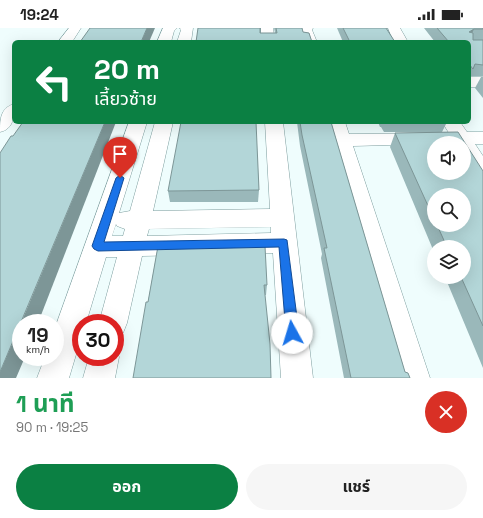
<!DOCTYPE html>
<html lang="th">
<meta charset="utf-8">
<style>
:root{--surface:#fff;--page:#f6f6f6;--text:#222;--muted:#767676;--accent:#0b8043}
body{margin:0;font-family:"Space Grotesk","Noto Sans Thai",sans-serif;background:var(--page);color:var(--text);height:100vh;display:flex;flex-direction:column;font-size:15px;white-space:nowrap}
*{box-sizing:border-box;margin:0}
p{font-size:13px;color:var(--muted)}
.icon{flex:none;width:22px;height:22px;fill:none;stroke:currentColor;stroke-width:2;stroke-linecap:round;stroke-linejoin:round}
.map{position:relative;height:350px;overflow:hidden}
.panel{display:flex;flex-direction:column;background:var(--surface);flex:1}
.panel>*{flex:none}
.guide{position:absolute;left:12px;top:12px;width:459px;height:84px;border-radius:6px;box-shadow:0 4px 16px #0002;background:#0b8043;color:#fff;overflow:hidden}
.controls{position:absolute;left:427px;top:108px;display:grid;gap:8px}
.controls a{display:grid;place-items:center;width:44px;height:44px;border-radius:50%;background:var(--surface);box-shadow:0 4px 16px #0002;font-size:20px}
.speed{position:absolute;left:12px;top:286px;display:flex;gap:8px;font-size:20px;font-weight:700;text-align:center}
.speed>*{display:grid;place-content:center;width:52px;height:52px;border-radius:50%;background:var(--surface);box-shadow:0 4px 16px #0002;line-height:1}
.speed small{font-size:10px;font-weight:400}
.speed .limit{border:6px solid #d22;background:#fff;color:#111}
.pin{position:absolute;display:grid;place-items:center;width:34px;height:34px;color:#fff;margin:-41px -17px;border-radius:50% 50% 50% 0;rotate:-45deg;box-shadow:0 0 4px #0007}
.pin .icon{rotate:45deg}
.me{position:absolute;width:44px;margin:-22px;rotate:354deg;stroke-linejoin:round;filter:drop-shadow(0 0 3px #0008)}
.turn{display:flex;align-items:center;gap:14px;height:84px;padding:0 16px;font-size:18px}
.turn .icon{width:52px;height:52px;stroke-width:2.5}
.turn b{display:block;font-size:28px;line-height:34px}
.round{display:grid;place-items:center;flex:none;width:42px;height:42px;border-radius:21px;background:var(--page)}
.overview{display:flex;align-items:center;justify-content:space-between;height:68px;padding:0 16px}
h1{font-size:24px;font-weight:700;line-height:30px;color:#1e9e55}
.button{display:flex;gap:8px;margin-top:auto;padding:8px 16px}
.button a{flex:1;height:46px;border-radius:24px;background:var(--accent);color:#fff;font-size:16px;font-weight:700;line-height:46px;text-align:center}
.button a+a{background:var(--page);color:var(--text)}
.status{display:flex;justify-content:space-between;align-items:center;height:28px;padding:0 20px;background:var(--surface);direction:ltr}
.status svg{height:11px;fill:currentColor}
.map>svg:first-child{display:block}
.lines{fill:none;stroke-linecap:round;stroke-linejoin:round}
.street-casing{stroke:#7d9e9f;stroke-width:1}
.street{fill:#fff;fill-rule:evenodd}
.wall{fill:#9ab8ba;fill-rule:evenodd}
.shaded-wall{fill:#7d9697}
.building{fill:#b3d6d8;stroke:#7d9697;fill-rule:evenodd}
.route{fill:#1a73e8;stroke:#114b97}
</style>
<div class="status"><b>19:24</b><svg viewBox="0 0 49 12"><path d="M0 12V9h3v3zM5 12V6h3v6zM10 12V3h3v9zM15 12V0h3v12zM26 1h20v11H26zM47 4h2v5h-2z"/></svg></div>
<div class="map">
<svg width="483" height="350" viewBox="0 0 483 350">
<rect width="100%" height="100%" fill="#effdfd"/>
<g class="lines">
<g class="street-casing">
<g id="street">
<path d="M69,0H81L72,14H58Z"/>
<path d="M163,0H177L174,3L171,14H157Z"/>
<path d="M180,0H193L191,14H177L181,2Z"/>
<path d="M261,0H273L275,14H261Z"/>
<path d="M301,0H313L312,2L317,14H303L300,2Z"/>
<path d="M388,0H400L408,14H394Z"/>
<rect x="469" y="49" width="14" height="10"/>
<path d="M14,76C14,88 14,101 0,104C0,92 0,80 14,76Z"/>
<path d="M129,94H147L119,185L130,183L155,94H173L153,183L270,181L265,94H283L313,350H281L273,225L142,228L127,295L123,305L115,308V295H99L117,229H106L86,295H81V310L69,350H37L45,329H55V300ZM116,196L117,198L125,201L123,208H112ZM271,199V205L147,208L149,201Z"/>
<path d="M327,94H345L349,106L449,105L442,94H460L467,104H483V116H475L483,128V150L476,148L464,129V115L353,118L430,350H398Z"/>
<path d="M115,319L119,329L115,350H83L89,329H115Z"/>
</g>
</g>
<use href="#street" class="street"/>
</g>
<g class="wall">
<path d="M198,0H260V5H275L274,0H302L303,4L309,5L312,14H196Z"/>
<path d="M337,0H386L395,14H343Z"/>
<path d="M424,0H483V48H470L469,49V14H435Z"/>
<path d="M481,49H483V70L475,60Z"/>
<path d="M297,94H331L405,344L410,350H344L321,230L322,226L300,118Z"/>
<path d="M378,94H447L442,104H384L381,99H380Z"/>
<path d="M395,105L483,143V340L445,249H464V219H434V224L390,119ZM434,167L464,197H434Z"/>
<path d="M256,108L259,162L258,174H170L168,163Z"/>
<path d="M158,218L267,257L266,267L148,274Z"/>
</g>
<g class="shaded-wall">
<path d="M147,0H155L149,14H141Z"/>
<path d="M474,1L469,12V4Z"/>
<path d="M105,94H116L38,295H21Z"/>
<path d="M21,295V329H25L16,350H0V344Z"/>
</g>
<g class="building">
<path d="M90,0H147L141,14H80Z"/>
<path d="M198,0H260V5H277L276,0H302L303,4L309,5L312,14H196Z"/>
<path d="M343,0H386L395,14H350Z"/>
<path d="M437,0H483V1H474L469,4L473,5V12H483V37L475,36L473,41L469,36V14H449Z"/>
<path d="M23,94H105L0,344V125L11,108H13Z"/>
<path d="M181,94H256L259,162L168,163Z"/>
<path d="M300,94H331L405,344L408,345L410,350H351L324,220H327L302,107Z"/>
<path d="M458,104L483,143V298L461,249H464V219H447L437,197H464V167H434V191L395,105ZM434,115H464V145H434Z"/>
<path d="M158,218H265L267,257H264L270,316L271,350H133L146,274H148Z"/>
</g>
<path class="route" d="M120,147L124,150L104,214L284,211L287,212L299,305L297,309L292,311L288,309L286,305L279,219L98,223L94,221L92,218L116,150Z"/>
</svg>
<div class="controls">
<a><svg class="icon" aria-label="sound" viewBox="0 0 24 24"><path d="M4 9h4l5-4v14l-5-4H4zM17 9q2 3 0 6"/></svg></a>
<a><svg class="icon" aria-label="search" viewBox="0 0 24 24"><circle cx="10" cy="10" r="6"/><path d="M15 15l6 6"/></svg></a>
<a><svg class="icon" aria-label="layers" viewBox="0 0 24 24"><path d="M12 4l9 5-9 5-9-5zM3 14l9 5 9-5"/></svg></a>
</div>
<div class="speed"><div>19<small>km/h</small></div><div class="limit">30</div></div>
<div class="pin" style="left:120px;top:150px;background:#d93025"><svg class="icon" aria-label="arrive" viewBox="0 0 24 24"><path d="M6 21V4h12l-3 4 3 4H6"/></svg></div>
<svg class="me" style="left:292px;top:305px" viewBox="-20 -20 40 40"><circle r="19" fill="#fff"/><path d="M0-13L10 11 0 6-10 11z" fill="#1a73e8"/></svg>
<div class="guide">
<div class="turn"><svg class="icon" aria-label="left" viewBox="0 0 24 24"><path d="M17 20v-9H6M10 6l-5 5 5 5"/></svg><div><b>20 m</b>เลี้ยวซ้าย</div></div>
</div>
</div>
<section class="panel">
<div class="overview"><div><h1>1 นาที</h1><p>90 m · 19:25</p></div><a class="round" style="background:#d93025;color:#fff"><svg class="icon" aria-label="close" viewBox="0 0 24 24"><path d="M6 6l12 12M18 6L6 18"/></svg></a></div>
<div class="button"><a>ออก</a><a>แชร์</a></div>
</section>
